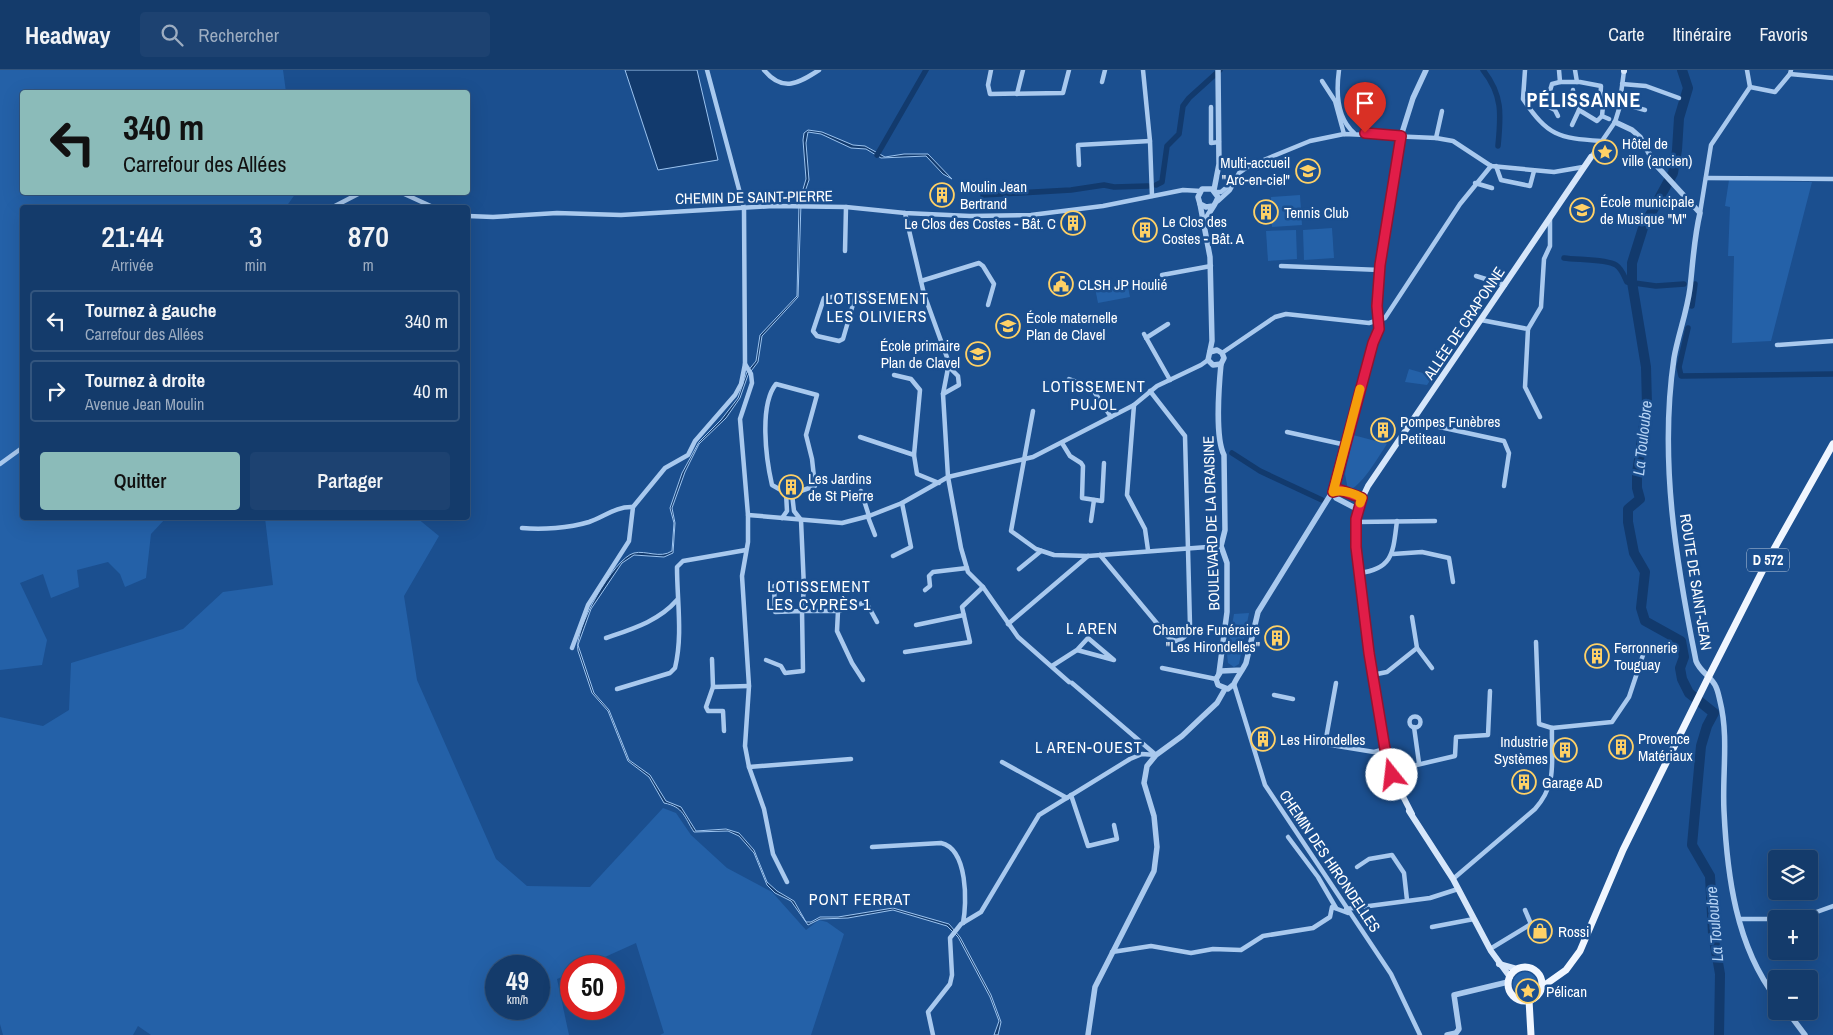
<!DOCTYPE html>
<html lang="fr">
<meta charset="utf-8">
<style>
:root{--surface:#143b6b;--page:#1d4271;--text:#f1f3f6;--muted:#9dadc1;--line:#33557e;--accent:#8bbbb9}
body{margin:0;font-family:"Archivo Narrow",sans-serif;background:var(--page);color:var(--text);height:100vh;display:flex;flex-direction:column;font-size:19px;white-space:nowrap}
*{box-sizing:border-box;margin:0}
p{font-size:16px;color:var(--muted)}
.icon{flex:none;width:28px;height:28px;fill:none;stroke:currentColor;stroke-width:2;stroke-linecap:round;stroke-linejoin:round}
.map{position:relative;flex:1;overflow:hidden}
.panel{position:absolute;left:20px;top:135px;width:450px;height:315px;display:flex;flex-direction:column;background:var(--surface);border-radius:5px;box-shadow:0 5px 20px #0002,0 0 0 1px var(--line)}
.panel>*{flex:none}
.banner{position:absolute;left:20px;top:20px;width:450px;height:105px;border-radius:5px;box-shadow:0 5px 20px #0002,0 0 0 1px var(--line);background:#8bbbb9;color:#111;overflow:hidden}
.fabs{position:absolute;left:1768px;top:780px;display:grid;gap:10px}
.fabs a{display:grid;place-items:center;width:50px;height:50px;border-radius:5px;background:var(--surface);box-shadow:0 5px 20px #0002,0 0 0 1px var(--line);font-size:25px}
.speed{position:absolute;left:485px;top:885px;display:flex;gap:10px;font-size:25px;font-weight:700;text-align:center}
.speed>*{display:grid;place-content:center;width:65px;height:65px;border-radius:50%;background:var(--surface);box-shadow:0 5px 20px #0002,0 0 0 1px var(--line);line-height:1}
.speed small{font-size:12px;font-weight:400}
.speed .limit{border:8px solid #d22;background:#fff;color:#111}
.pin{position:absolute;display:grid;place-items:center;width:42px;height:42px;color:#fff;margin:-51px -21px;border-radius:50% 50% 50% 0;rotate:-45deg;box-shadow:0 0 5px #0007}
.pin .icon{rotate:45deg}
.me{position:absolute;width:55px;margin:-28px;rotate:344deg;stroke-linejoin:round;filter:drop-shadow(0 0 4px #0008)}
.turn{display:flex;align-items:center;gap:18px;height:105px;padding:0 20px;font-size:22px}
.turn .icon{width:65px;height:65px;stroke-width:2.5}
.turn b{display:block;font-size:35px;line-height:42px}
.eta{display:flex;justify-content:space-evenly;align-items:center;height:85px;text-align:center}
.eta b{font-size:30px;font-weight:600;line-height:35px}
.button{display:flex;gap:10px;margin-top:auto;padding:10px 20px}
.button a{flex:1;height:58px;border-radius:5px;background:var(--accent);color:#111;font-size:20px;font-weight:600;line-height:58px;text-align:center}
.button a+a{background:var(--page);color:var(--text)}
ul{padding:0;list-style:none}
li{display:flex;align-items:center;gap:15px;height:62px;margin:0 10px 8px;padding:0 10px;border:2px solid var(--line);border-radius:5px}
li div{flex:1}
li b{display:block;font-size:19px}
li em{font-style:normal}
header{display:flex;align-items:center;gap:30px;box-sizing:border-box;height:70px;padding:0 25px;background:var(--surface);border-bottom:1px solid var(--line)}
header strong{font-size:24px}
nav{display:flex;gap:28px;margin-inline-start:auto;font-size:18px}
.search{width:350px;height:45px;background:var(--page);display:flex;align-items:center;gap:12px;box-sizing:border-box;padding:0 18px;border-radius:5px;color:var(--muted);font-size:19px}
.map>svg:first-child{display:block}
.green{fill:#2461a8;fill-rule:evenodd}
.water{fill:#123a6d;stroke:#9cc4f0}
.lines{fill:none;stroke-linecap:round;stroke-linejoin:round}
.canal{stroke:#123a6d;stroke-width:5.5}
.river{stroke:#123a6d;stroke-width:10}
.minor{stroke:#a9c9ee;stroke-width:4.5}
.tertiary{stroke:#a9c9ee;stroke-width:5.5}
.secondary{stroke:#d6e6fa;stroke-width:6}
.primary{stroke:#f0f6ff;stroke-width:7}
.route-casing{stroke:#92132f;stroke-width:12}
.route{stroke:#e11d48;stroke-width:9}
.slow{stroke:#f59e0b;stroke-width:9}
.labels{text-anchor:middle;dominant-baseline:central;stroke-width:5;stroke-linejoin:round;paint-order:stroke}
.shield{fill:#1b4f8f;stroke:#bbcadd;stroke-width:1}
.shield-label{font-size:14px;font-weight:bold;fill:#fff}
.poi-label{font-size:15px;fill:#fff;stroke:#1b4f8f;text-anchor:start}
.street-label{font-size:15px;fill:#fff;stroke:#1b4f8f}
.neighbourhood-label{font-size:16px;letter-spacing:1px;fill:#fff;stroke:#1b4f8f}
.water-label{font-size:16px;font-style:italic;fill:#b5d3f5;stroke:#1b4f8f}
.district-label{font-size:20px;font-weight:bold;letter-spacing:1px;fill:#fff;stroke:#1b4f8f}
</style>
<header>
<strong>Headway</strong>
<div class="search"><svg class="icon" aria-label="search" viewBox="0 0 24 24"><circle cx="10" cy="10" r="6"/><path d="M15 15l6 6"/></svg>Rechercher</div>
<nav><a>Carte</a><a>Itinéraire</a><a>Favoris</a></nav>
</header>
<div class="map">
<svg width="1833" height="965" viewBox="0 0 1833 965">
<rect width="100%" height="100%" fill="#1b4f8f"/>
<g class="green">
<path d="M0,0H283L286,22H22V122L296,123L286,137L22,138V448H166L151,464L146,508L125,517L120,504L108,492L77,500L79,517L51,528L43,504L20,513L47,570L42,595L0,600Z"/>
<path d="M1729,110L1812,112L1771,271L1732,273L1734,186H1728L1730,137L1725,136Z"/>
<path d="M1300,125L1302,155L1272,157L1271,127Z"/>
<path d="M1332,158L1334,188L1304,190L1303,160Z"/>
<path d="M1296,160L1297,189L1268,191L1266,161Z"/>
<path d="M1127,212L1130,227L1098,233L1095,218Z"/>
<path d="M1409,299L1433,306L1427,315L1405,312Z"/>
<path d="M1353,365L1387,374C1379,386 1360,419 1348,420L1345,404Z"/>
<path d="M265,448H417L439,466L404,526L417,610L496,789L527,816L590,817L663,738L676,743L691,765L727,798L772,822L806,860L819,850L827,852L844,864L811,965H660L664,963L636,873L585,896H571V903L557,909L569,965H151L138,956L133,965H3L0,954V647L43,656L69,640L71,593L183,559L223,522L273,515ZM496,896H539V939H496Z"/>
<path d="M1249,543L1239,594L1234,597L1228,593L1227,584L1234,544Z"/>
<circle cx="1525" cy="914" r="12"/>
</g>
<g class="water">
<path d="M625,0H697L718,90L658,100Z"/>
<path d="M808,60L822,62L853,75L865,76L885,87L904,84H928L952,109L943,104L926,86L881,88L866,79L851,78L821,64L808,62L806,73L809,110L801,133L798,227L762,266L758,292L748,305L740,328L726,348L699,374L685,402L672,438L675,453L673,483L664,487L634,485L622,493L591,539L578,575L594,623L609,640L629,690L650,705L666,731L681,737L696,761L726,759L739,763L754,780L767,812L777,821L794,831L806,852H811L820,847H838L893,838L949,854L960,867L991,925L1001,952L998,965H994L999,951L990,927L958,867L947,856L893,840L848,848L820,849L808,855L791,831L775,823L767,815L754,783L739,766L728,761L694,762C684,747 684,737 664,733L649,707L628,691L608,641L592,623L578,581C573,560 614,488 634,483C646,480 660,489 672,481L674,453L670,438L682,403L699,372L721,350L738,328L747,302L756,291L760,265L797,226L799,133L806,109L803,70L804,63Z"/>
</g>
<g class="lines">
<g class="canal">
<path d="M1483,0C1503,25 1501,45 1498,76"/>
<path d="M877,85L926,0"/>
<path d="M1156,115L1162,112L1167,76L1179,64L1183,36L1189,28L1220,0"/>
<path d="M983,125L1071,120L1104,115L1114,117L1148,116"/>
<path d="M1564,188C1577,190 1606,189 1616,195C1622,199 1624,206 1627,212L1656,216L1684,214"/>
<path d="M1692,236L1695,214"/>
<path d="M1688,258L1679,297L1681,306L1833,304"/>
<path d="M1232,383L1260,401L1322,430"/>
</g>
<path class="river" d="M1682,0L1688,18L1679,48L1677,80L1673,103L1643,158L1632,193V212L1646,297L1647,335L1637,403V418L1640,429L1628,439V452L1634,483L1645,502L1641,538L1645,551L1681,571L1684,587L1680,598L1682,609L1689,623L1714,643L1707,656L1701,676L1692,775L1710,806L1713,864L1720,904L1719,965"/>
<g class="minor">
<path d="M707,0L744,138L745,294L751,304L752,313L740,349L748,445V472L742,506L749,616L745,676L749,697L764,739L773,784L787,812"/>
<path d="M764,0C783,23 799,13 819,0"/>
<path d="M991,0L988,15L990,24L1063,23L1069,0"/>
<path d="M1143,0L1150,71L1152,126"/>
<path d="M1339,0C1336,22 1337,48 1354,63"/>
<path d="M1525,0L1523,29C1548,66 1558,68 1601,71"/>
<path d="M1559,0L1560,12H1580L1601,16L1600,34L1603,36L1602,46L1609,49"/>
<path d="M1575,0L1577,12"/>
<path d="M1790,4L1833,8"/>
<path d="M1322,11L1335,31L1344,64"/>
<path d="M1102,12L1105,0"/>
<path d="M1622,14L1646,16L1679,28"/>
<path d="M1750,17L1775,22L1790,4L1791,0"/>
<path d="M1573,20L1572,28L1582,31L1579,40L1597,51L1602,46"/>
<path d="M1017,24L1023,0"/>
<path d="M1620,33L1645,40"/>
<path d="M1548,36L1546,34L1552,14L1560,12"/>
<path d="M1211,37V73L1219,72"/>
<path d="M1549,37L1555,40L1558,46"/>
<path d="M1572,55L1579,40"/>
<path d="M1436,68L1442,41"/>
<path d="M1591,87L1615,52L1619,39L1624,1"/>
<path d="M1079,95L1078,75L1150,71"/>
<path d="M1491,96L1554,102L1583,97"/>
<path d="M1496,96L1501,110L1530,116L1534,101"/>
<path d="M1706,108L1833,109"/>
<path d="M1475,113L1492,118"/>
<path d="M400,122L435,138"/>
<path d="M1216,122H1221L1232,113"/>
<path d="M1218,131L1230,120L1239,103L1249,96L1310,71L1344,64L1436,68L1453,71L1491,96"/>
<path d="M331,138L362,122"/>
<path d="M905,143L924,224L949,293L943,324L948,407L961,478L968,502L983,517L1018,567L1069,612"/>
<path d="M1700,143L1711,75L1750,17L1747,0"/>
<path d="M468,146L493,147L557,143L621,145L773,136L846,137L905,143L970,146L1031,145L1103,136L1183,120L1201,121"/>
<path d="M845,181L846,137"/>
<path d="M1281,196L1380,200"/>
<path d="M1162,205L1211,196"/>
<path d="M1476,206L1505,215"/>
<path d="M921,211L979,193L983,196L994,214L988,235"/>
<path d="M856,224L843,269L839,271L817,266L813,261L824,228L856,224H924"/>
<path d="M1481,250L1528,259L1525,317L1540,347"/>
<path d="M1528,259L1541,237L1544,189L1550,176V148"/>
<path d="M1144,264L1170,310"/>
<path d="M1146,268L1168,254"/>
<path d="M1777,275L1833,271"/>
<path d="M1222,283L1275,247L1286,244L1369,253L1385,248L1460,134L1491,96"/>
<path d="M894,305L911,309L920,320L914,385"/>
<path d="M1069,309L1091,317L1111,347"/>
<path d="M943,324L959,315L958,306L949,297"/>
<path d="M1134,335L1127,425L1145,459L1148,480"/>
<path d="M1033,341L1011,461L1036,479L1054,485L1088,486L1221,476"/>
<path d="M1412,351L1504,371L1509,383L1504,416"/>
<path d="M1287,362L1346,375"/>
<path d="M860,367L914,385L917,404L939,413"/>
<path d="M1062,373L1070,386L1081,393L1083,396L1082,428L1102,431L1104,393"/>
<path d="M0,394L22,378"/>
<path d="M861,421L869,446"/>
<path d="M748,445L842,453L869,446L902,433L948,407L1033,387L1134,335L1157,316L1201,295L1208,290"/>
<path d="M868,447L875,465"/>
<path d="M782,448L787,441L786,423L772,415C766,389 759,335 776,314L817,325L806,365L812,389L815,416L792,424L794,441L801,450L804,518L802,541H838L866,532L877,552"/>
<path d="M1091,451L1094,430"/>
<path d="M1356,452L1435,451"/>
<path d="M522,458C542,460 569,458 589,452C604,447 616,436 633,437"/>
<path d="M1393,484L1422,482L1449,488L1453,512"/>
<path d="M1100,485L1170,569L1176,571C1185,569 1188,564 1190,555L1185,366L1150,321"/>
<path d="M893,486L911,477L902,433"/>
<path d="M1019,499L1041,481"/>
<path d="M1359,503C1394,499 1393,481 1397,451"/>
<path d="M925,520L930,516L929,506L933,502L967,498"/>
<path d="M838,541L837,561L852,593L863,610"/>
<path d="M1008,554L1088,486"/>
<path d="M916,555L964,545"/>
<path d="M606,568C632,559 659,551 677,530"/>
<path d="M1536,572L1539,654L1552,658"/>
<path d="M572,578L588,535L629,471L633,437L665,398L688,385L695,371L735,325L741,314L745,294"/>
<path d="M1417,578L1432,598"/>
<path d="M905,582L970,572L962,537L983,517"/>
<path d="M712,589L713,617L749,616"/>
<path d="M766,590L781,596L785,603L803,601L802,541L775,542L774,516"/>
<path d="M1052,596L1077,580L1114,590L1088,568L1077,580"/>
<path d="M1162,598L1216,609"/>
<path d="M1372,605L1387,602L1417,578L1412,547"/>
<path d="M1072,613L1156,685"/>
<path d="M1336,613L1325,674L1374,682L1385,679"/>
<path d="M1234,614L1265,715L1391,904L1420,965"/>
<path d="M713,617L706,637L708,641H723L724,661"/>
<path d="M617,619L670,603L675,598C683,565 677,531 677,497L683,491L746,480"/>
<path d="M1274,625L1293,629"/>
<circle cx="1415" cy="652" r="5.5"/>
<path d="M1414,657L1419,693"/>
<path d="M1552,658L1612,652L1629,627L1643,585"/>
<path d="M1002,692L1067,728"/>
<path d="M749,697L851,689"/>
<path d="M1391,701L1455,686L1456,667L1488,665L1490,621"/>
<path d="M1071,725L1088,776L1117,769L1114,755"/>
<path d="M1288,767L1318,807L1336,838"/>
<path d="M872,777L941,773C968,779 967,833 963,853"/>
<path d="M1357,797L1369,789L1392,785L1404,803L1407,830"/>
<path d="M1453,809L1535,739C1558,713 1551,691 1552,658"/>
<path d="M1346,839L1430,828L1458,819"/>
<path d="M1739,849H1776"/>
<path d="M1797,849L1833,836"/>
<path d="M1432,857L1474,849"/>
<path d="M1490,879L1531,854L1525,840"/>
<path d="M1112,882L1151,876L1191,883L1213,879L1241,880L1263,866L1313,858L1330,847L1332,837L1348,843"/>
<path d="M933,965L928,942L950,914L952,905L950,868L961,854L981,842L1039,745L1130,689L1142,684L1156,685"/>
</g>
<g class="tertiary">
<path d="M1615,52L1632,60L1640,67L1655,94L1700,143C1694,168 1693,192 1690,218C1687,242 1678,265 1674,288C1659,389 1676,492 1696,591C1700,602 1712,607 1716,617C1718,621 1719,627 1720,631C1729,667 1722,705 1724,741C1727,805 1736,876 1776,928"/>
<path d="M1214,120L1219,94L1218,0"/>
<path d="M1200,134L1210,187L1212,271L1208,290L1213,295L1221,294"/>
<path d="M1204,153C1207,144 1216,135 1218,127L1212,119H1202L1198,127L1200,134L1206,137L1213,136"/>
<path d="M1210,282L1217,280L1222,283L1224,288L1221,294C1219,315 1215,368 1224,385L1225,460L1221,476L1227,493V542L1219,603"/>
<path d="M1333,422L1340,420L1362,428"/>
<path d="M1333,422L1336,428L1357,439"/>
<path d="M1242,600L1221,601L1216,609L1218,615L1228,619L1234,614C1237,607 1242,601 1246,593L1258,542L1336,416L1373,273L1379,259L1377,236L1380,195L1401,66L1413,28L1426,0"/>
<path d="M1787,941L1805,965"/>
<path d="M1088,965L1095,917L1154,801L1157,777L1154,746L1144,713L1147,696L1156,685L1182,666L1202,647L1217,633L1225,619"/>
<path d="M1447,965L1456,963L1459,959L1454,925L1508,912"/>
</g>
<g class="secondary">
<path d="M1624,0V1"/>
<path d="M1409,741L1453,809L1491,881L1510,907"/>
<path d="M1412,744L1392,705L1385,679L1369,583L1355,461L1357,439L1368,416L1591,87"/>
<path d="M1499,894L1517,899"/>
</g>
<g class="primary">
<circle cx="1525" cy="914" r="17"/>
<path d="M1542,917L1566,900L1580,881L1623,780L1708,608L1769,488L1833,374"/>
<path d="M1529,930L1531,965"/>
</g>
</g>
<g class="lines">
<g class="route-casing">
<path id="route" d="M1365,63L1401,66L1380,195L1377,236L1379,259L1373,273L1333,422L1340,420L1362,428L1356,449V477L1369,583L1385,679L1392,705"/>
</g>
<use href="#route" class="route"/>
<path class="slow" d="M1360,433L1362,428C1353,423 1343,419 1333,422L1360,319"/>
</g>
<defs>
<g id="sight-ring" transform="scale(1.25)"><circle r="9.5" fill="#1b4f8f" stroke="#ffd166" stroke-width="1.5"/><path d="M0-6L1.8-2.2L6-1.7L2.9 1.2L3.7 5.4L0 3.3L-3.7 5.4L-2.9 1.2L-6-1.7L-1.8-2.2Z" fill="#ffd166"/></g>
<g id="school-ring" transform="scale(1.25)"><circle r="9.5" fill="#1b4f8f" stroke="#ffd166" stroke-width="1.5"/><path d="M0-5L7-2L0 1L-7-2ZM-4 1L0 2.5L4 1V4Q0 6-4 4Z" fill="#ffd166"/></g>
<g id="building-ring" transform="scale(1.25)"><circle r="9.5" fill="#1b4f8f" stroke="#ffd166" stroke-width="1.5"/><path d="M-4-6H4V6H1V3H-1V6H-4ZM-2.5-4.3h1.7v1.8h-1.7ZM.8-4.3h1.7v1.8H.8ZM-2.5-1h1.7V.8h-1.7ZM.8-1h1.7V.8H.8Z" fill="#ffd166"/></g>
<g id="civic-ring" transform="scale(1.25)"><circle r="9.5" fill="#1b4f8f" stroke="#ffd166" stroke-width="1.5"/><path d="M-.6-6.5H3V-4.5H.6V-3L4-1V1h2V6H-6V1h2V-1L-.6-3ZM-1.2 2.5V6h2.4V2.5Z" fill="#ffd166"/></g>
<g id="shop-ring" transform="scale(1.25)"><circle r="9.5" fill="#1b4f8f" stroke="#ffd166" stroke-width="1.5"/><path d="M-5-2.5h2.3a2.7 3.5 0 0 1 5.4 0H5L5.5 6h-11ZM-1.5-2.5h3a1.5 2.3 0 0 0-3 0Z" fill="#ffd166"/></g>
</defs>
<g fill-rule="evenodd">
<use href="#sight-ring" x="1605" y="82"/>
<use href="#school-ring" x="1308" y="101"/>
<use href="#building-ring" x="942" y="125"/>
<use href="#school-ring" x="1582" y="140"/>
<use href="#building-ring" x="1266" y="142"/>
<use href="#building-ring" x="1073" y="153"/>
<use href="#building-ring" x="1145" y="160"/>
<use href="#civic-ring" x="1061" y="214"/>
<use href="#school-ring" x="1008" y="256"/>
<use href="#school-ring" x="978" y="284"/>
<use href="#building-ring" x="1383" y="360"/>
<use href="#building-ring" x="791" y="417"/>
<use href="#building-ring" x="1277" y="568"/>
<use href="#building-ring" x="1597" y="586"/>
<use href="#building-ring" x="1263" y="669"/>
<use href="#building-ring" x="1621" y="677"/>
<use href="#building-ring" x="1565" y="680"/>
<use href="#building-ring" x="1524" y="712"/>
<use href="#shop-ring" x="1540" y="861"/>
<use href="#sight-ring" x="1528" y="921"/>
</g>
<g class="labels">
<rect class="shield" x="1747" y="478.5" width="42" height="23" rx="4"/>
<g class="shield-label">
<text x="1768" y="490">D 572</text>
</g>
<g class="poi-label">
<text x="1622" y="73">Hôtel de<tspan x="1622" dy="17">ville (ancien)</tspan></text>
<text x="1290" y="92" text-anchor="end">Multi-accueil<tspan x="1290" dy="17">"Arc-en-ciel"</tspan></text>
<text x="960" y="116">Moulin Jean<tspan x="960" dy="17">Bertrand</tspan></text>
<text x="1600" y="131">École municipale<tspan x="1600" dy="17">de Musique "M"</tspan></text>
<text x="1284" y="142">Tennis Club</text>
<text x="1162" y="151">Le Clos des<tspan x="1162" dy="17">Costes - Bât. A</tspan></text>
<text x="1056" y="153" text-anchor="end">Le Clos des Costes - Bât. C</text>
<text x="1078" y="214">CLSH JP Houlié</text>
<text x="1026" y="247">École maternelle<tspan x="1026" dy="17">Plan de Clavel</tspan></text>
<text x="960" y="275" text-anchor="end">École primaire<tspan x="960" dy="17">Plan de Clavel</tspan></text>
<text x="1400" y="351">Pompes Funèbres<tspan x="1400" dy="17">Petiteau</tspan></text>
<text x="808" y="408">Les Jardins<tspan x="808" dy="17">de St Pierre</tspan></text>
<text x="1260" y="559" text-anchor="end">Chambre Funéraire<tspan x="1260" dy="17">"Les Hirondelles"</tspan></text>
<text x="1614" y="577">Ferronnerie<tspan x="1614" dy="17">Touguay</tspan></text>
<text x="1638" y="668">Provence<tspan x="1638" dy="17">Matériaux</tspan></text>
<text x="1280" y="669">Les Hirondelles</text>
<text x="1548" y="671" text-anchor="end">Industrie<tspan x="1548" dy="17">Systèmes</tspan></text>
<text x="1542" y="712">Garage AD</text>
<text x="1558" y="861">Rossi</text>
<text x="1546" y="921">Pélican</text>
</g>
<g class="street-label">
<text transform="translate(754 127) rotate(-1)">CHEMIN DE SAINT-PIERRE</text>
<text transform="translate(1464 253) rotate(-56)">ALLÉE DE CRAPONNE</text>
<text transform="translate(1211 453) rotate(-92)">BOULEVARD DE LA DRAISINE</text>
<text transform="translate(1696 512) rotate(81)">ROUTE DE SAINT-JEAN</text>
<text transform="translate(1330 791) rotate(56)">CHEMIN DES HIRONDELLES</text>
</g>
<g class="neighbourhood-label">
<text x="877" y="228">LOTISSEMENT<tspan x="877" dy="18">LES OLIVIERS</tspan></text>
<text x="1094" y="316">LOTISSEMENT<tspan x="1094" dy="18">PUJOL</tspan></text>
<text x="819" y="516">LOTISSEMENT<tspan x="819" dy="18">LES CYPRÈS 1</tspan></text>
<text x="1092" y="558">L AREN</text>
<text x="1089" y="677">L AREN-OUEST</text>
<text x="860" y="829">PONT FERRAT</text>
</g>
<g class="water-label">
<text transform="translate(1642 368) rotate(-84)">La Touloubre</text>
<text transform="translate(1714 854) rotate(-95)">La Touloubre</text>
</g>
<g class="district-label">
<text x="1584" y="29">PÉLISSANNE</text>
</g>
</g>
</svg>
<div class="fabs">
<a><svg class="icon" aria-label="layers" viewBox="0 0 24 24"><path d="M12 4l9 5-9 5-9-5zM3 14l9 5 9-5"/></svg></a>
<a>+</a>
<a>−</a>
</div>
<div class="speed"><div>49<small>km/h</small></div><div class="limit">50</div></div>
<div class="pin" style="left:1365px;top:63px;background:#d93025"><svg class="icon" aria-label="arrive" viewBox="0 0 24 24"><path d="M6 21V4h12l-3 4 3 4H6"/></svg></div>
<svg class="me" style="left:1392px;top:705px" viewBox="-20 -20 40 40"><circle r="19" fill="#fff"/><path d="M0-13L10 11 0 6-10 11z" fill="#e11d48"/></svg>
<div class="banner">
<div class="turn"><svg class="icon" aria-label="left" viewBox="0 0 24 24"><path d="M17 20v-9H6M10 6l-5 5 5 5"/></svg><div><b>340 m</b>Carrefour des Allées</div></div>
</div>
<section class="panel">
<div class="eta">
<div><b>21:44</b><p>Arrivée</p></div>
<div><b>3</b><p>min</p></div>
<div><b>870</b><p>m</p></div>
</div>
<ul>
<li><svg class="icon" aria-label="left" viewBox="0 0 24 24"><path d="M17 20v-9H6M10 6l-5 5 5 5"/></svg><div><b>Tournez à gauche</b><p>Carrefour des Allées</p></div><em>340 m</em></li>
<li><svg class="icon" aria-label="right" viewBox="0 0 24 24"><path d="M7 20v-9h11M14 6l5 5-5 5"/></svg><div><b>Tournez à droite</b><p>Avenue Jean Moulin</p></div><em>40 m</em></li>
</ul>
<div class="button"><a>Quitter</a><a>Partager</a></div>
</section>
</div>
